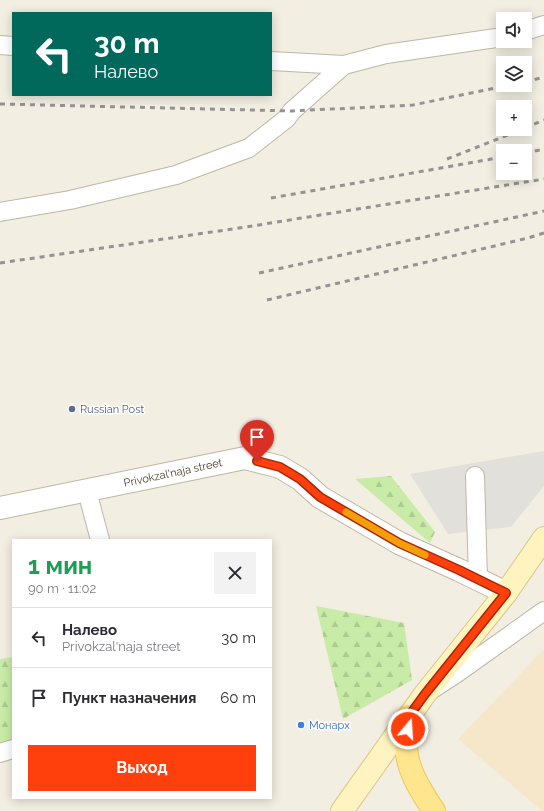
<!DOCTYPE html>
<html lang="ru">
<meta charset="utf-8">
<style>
:root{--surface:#fff;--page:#f2f2f3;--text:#2b2b33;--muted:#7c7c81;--line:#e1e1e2;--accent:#ff3f0c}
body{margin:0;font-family:Raleway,sans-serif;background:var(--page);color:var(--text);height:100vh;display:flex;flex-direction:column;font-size:15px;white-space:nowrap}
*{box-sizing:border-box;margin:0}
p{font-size:13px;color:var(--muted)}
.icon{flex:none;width:22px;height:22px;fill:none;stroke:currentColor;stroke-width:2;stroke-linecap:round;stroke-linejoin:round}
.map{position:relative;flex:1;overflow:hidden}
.details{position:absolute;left:12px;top:539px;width:260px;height:260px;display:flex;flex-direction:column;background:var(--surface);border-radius:0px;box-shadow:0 2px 10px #0003}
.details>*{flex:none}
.banner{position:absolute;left:12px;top:12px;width:260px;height:84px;border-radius:0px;box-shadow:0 2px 10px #0003;background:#00695c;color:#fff;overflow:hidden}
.buttons{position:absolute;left:496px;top:12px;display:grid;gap:8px}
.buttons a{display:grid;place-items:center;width:36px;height:36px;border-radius:0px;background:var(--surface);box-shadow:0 2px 10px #0003;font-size:20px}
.pin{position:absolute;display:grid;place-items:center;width:34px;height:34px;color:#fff;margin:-41px -17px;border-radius:50% 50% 50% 0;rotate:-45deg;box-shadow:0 0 4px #0007}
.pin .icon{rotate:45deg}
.me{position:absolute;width:44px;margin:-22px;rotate:18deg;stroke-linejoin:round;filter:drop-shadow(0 0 3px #0008)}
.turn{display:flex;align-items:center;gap:14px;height:84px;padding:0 16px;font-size:18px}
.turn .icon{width:52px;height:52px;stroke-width:2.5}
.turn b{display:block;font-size:28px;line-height:34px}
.round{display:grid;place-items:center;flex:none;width:42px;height:42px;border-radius:0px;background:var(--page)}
.head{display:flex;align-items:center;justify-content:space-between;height:68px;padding:0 16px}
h1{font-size:24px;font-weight:700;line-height:30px;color:#1e9e55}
.cta{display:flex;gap:8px;margin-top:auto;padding:8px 16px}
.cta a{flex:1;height:46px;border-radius:0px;background:var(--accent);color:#fff;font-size:16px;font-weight:700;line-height:46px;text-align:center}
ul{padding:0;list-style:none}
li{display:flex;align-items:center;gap:12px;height:60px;padding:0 16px;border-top:1px solid var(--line)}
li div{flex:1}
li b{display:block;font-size:15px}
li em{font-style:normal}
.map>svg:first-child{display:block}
.commercial{fill:#f7e7ca}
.forest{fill:url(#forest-firs)}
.parking{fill:#e2e0db}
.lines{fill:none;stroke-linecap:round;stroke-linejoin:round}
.lane-casing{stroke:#beb7a4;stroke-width:20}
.street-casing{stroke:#beb7a4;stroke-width:24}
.secondary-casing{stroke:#d6c78d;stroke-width:24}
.primary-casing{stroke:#ecc856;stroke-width:24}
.lane{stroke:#fff;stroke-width:18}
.street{stroke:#fff;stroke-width:22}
.secondary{stroke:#fff3bf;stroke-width:22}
.primary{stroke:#ffe68e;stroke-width:22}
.rail{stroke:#939393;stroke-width:3;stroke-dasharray:5 5;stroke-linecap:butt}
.route-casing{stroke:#a62908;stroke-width:10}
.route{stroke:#ff3f0c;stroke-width:7}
.slow{stroke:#f59e0b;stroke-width:7}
.service-dot{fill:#5c6f8a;stroke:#fff;stroke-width:1.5}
.shop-dot{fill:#3f7fe0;stroke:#fff;stroke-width:1.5}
.labels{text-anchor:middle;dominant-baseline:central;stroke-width:3;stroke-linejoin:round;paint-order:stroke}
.service-label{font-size:11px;fill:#4e5e75;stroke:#fff;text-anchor:start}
.street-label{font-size:11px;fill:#443e32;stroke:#fff}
.shop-label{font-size:11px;fill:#366cbe;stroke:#fff;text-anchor:start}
</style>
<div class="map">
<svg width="544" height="811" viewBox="0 0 544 811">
<defs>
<pattern id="forest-firs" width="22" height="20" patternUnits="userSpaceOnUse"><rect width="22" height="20" fill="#c8eba7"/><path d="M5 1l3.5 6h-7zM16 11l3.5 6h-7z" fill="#adcb90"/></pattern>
</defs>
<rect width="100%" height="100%" fill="#f3eee2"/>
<path class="commercial" d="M544,649V811H542L458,739Z"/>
<g class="forest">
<path d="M391,476L435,532L430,543L355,479Z"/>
<path d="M316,606L404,623L412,680L343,719Z"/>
<path d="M13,657V741L0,745V659Z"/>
</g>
<path class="parking" d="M544,451V486L511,527L448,534L410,474Z"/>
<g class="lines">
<g class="lane-casing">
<g id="lane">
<path d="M525,31L544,25"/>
<path d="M0,45L13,46"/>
<path d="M271,61L344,65"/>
<path d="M0,212L70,200L176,175L249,148L286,119L292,111L344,65L386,54L503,37"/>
<path d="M475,476L478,579"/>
<path d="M87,491L100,540"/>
<path d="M434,688L457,673L544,611"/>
<path d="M0,753L13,749"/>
</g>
</g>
<g class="street-casing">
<path id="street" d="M0,508L245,458L280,467L300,479L320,497L399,543L459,570L506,593"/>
</g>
<g class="secondary-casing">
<path id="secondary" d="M342,811L425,694L506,593L544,538"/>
</g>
<g class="primary-casing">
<path id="primary" d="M409,716C408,724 406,732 406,741C405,767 420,790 434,811"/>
</g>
<use href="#lane" class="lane"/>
<use href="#street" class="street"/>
<use href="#secondary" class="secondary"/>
<use href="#primary" class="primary"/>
<g class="rail">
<path d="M525,82L544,77"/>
<path d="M0,104L292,111L413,105L510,85"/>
<path d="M525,128L544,120"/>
<path d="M525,153L544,149"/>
<path d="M447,159L523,129"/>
<path d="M271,198L503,157"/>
<path d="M0,263L246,227L544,179"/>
<path d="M259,273L544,211"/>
<path d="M267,300L528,238L544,233"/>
</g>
</g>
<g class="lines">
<g class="route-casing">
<path id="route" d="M257,461L280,467L300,479L320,497L399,543L459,570L506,593L425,694L409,716L408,729"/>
</g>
<use href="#route" class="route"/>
<path class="slow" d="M346,512L399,543L425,555"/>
</g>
<circle class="service-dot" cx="72" cy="409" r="4"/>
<circle class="shop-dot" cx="301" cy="725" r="4"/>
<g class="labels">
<g class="service-label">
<text x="80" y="409">Russian Post</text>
</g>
<g class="street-label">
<text transform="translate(173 473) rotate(-12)">Privokzal'naja street</text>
</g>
<g class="shop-label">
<text x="309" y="725">Монарх</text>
</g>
</g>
</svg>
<div class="buttons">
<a><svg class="icon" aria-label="sound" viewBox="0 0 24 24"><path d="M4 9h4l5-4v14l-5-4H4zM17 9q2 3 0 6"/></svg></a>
<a><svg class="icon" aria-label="layers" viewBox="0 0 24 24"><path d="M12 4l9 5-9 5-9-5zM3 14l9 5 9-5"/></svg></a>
<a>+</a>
<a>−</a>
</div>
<div class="pin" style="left:257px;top:461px;background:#d93025"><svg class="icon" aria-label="arrive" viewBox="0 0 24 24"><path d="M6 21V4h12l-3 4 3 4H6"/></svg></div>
<svg class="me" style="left:408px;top:729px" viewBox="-20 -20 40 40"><circle r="17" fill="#ff3f0c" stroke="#fff" stroke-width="3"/><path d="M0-11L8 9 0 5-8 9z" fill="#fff"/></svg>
<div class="banner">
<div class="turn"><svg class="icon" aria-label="left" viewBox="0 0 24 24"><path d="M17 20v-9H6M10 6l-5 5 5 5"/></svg><div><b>30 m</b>Налево</div></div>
</div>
<section class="details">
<div class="head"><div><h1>1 мин</h1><p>90 m · 11:02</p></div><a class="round"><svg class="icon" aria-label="close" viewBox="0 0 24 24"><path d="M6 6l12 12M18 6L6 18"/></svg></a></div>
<ul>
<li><svg class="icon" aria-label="left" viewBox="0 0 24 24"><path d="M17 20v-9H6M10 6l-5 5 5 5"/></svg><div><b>Налево</b><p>Privokzal'naja street</p></div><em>30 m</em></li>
<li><svg class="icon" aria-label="arrive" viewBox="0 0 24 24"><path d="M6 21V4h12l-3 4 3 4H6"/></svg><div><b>Пункт назначения</b></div><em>60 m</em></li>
</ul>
<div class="cta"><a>Выход</a></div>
</section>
</div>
